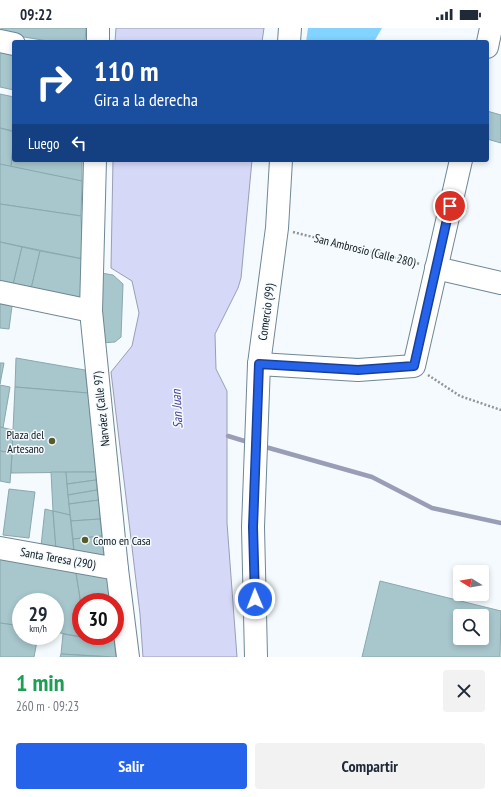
<!DOCTYPE html>
<html lang="es">
<meta charset="utf-8">
<style>
:root{--surface:#fff;--page:#f2f2f3;--text:#1f2937;--muted:#747a83;--accent:#2563eb}
body{margin:0;font-family:"PT Sans Narrow",sans-serif;background:var(--page);color:var(--text);height:100vh;display:flex;flex-direction:column;font-size:15px;white-space:nowrap}
*{box-sizing:border-box;margin:0}
p{font-size:13px;color:var(--muted)}
.icon{flex:none;width:22px;height:22px;fill:none;stroke:currentColor;stroke-width:2;stroke-linecap:round;stroke-linejoin:round}
.map{position:relative;height:629px;overflow:hidden}
.drawer{display:flex;flex-direction:column;background:var(--surface);flex:1}
.drawer>*{flex:none}
.hud{position:absolute;left:12px;top:12px;width:477px;height:122px;border-radius:4px;box-shadow:0 2px 6px #0003;background:#1a4fa0;color:#fff;overflow:hidden}
.needle{width:26px;rotate:281deg}
.buttons{position:absolute;left:453px;top:537px;display:grid;gap:8px}
.buttons a{display:grid;place-items:center;width:36px;height:36px;border-radius:4px;background:var(--surface);box-shadow:0 2px 6px #0003;font-size:20px}
.speed{position:absolute;left:12px;top:565px;display:flex;gap:8px;font-size:20px;font-weight:700;text-align:center}
.speed>*{display:grid;place-content:center;width:52px;height:52px;border-radius:50%;background:var(--surface);box-shadow:0 2px 6px #0003;line-height:1}
.speed small{font-size:10px;font-weight:400}
.speed .limit{border:6px solid #d22;background:#fff;color:#111}
.pin{position:absolute;display:grid;place-items:center;width:34px;height:34px;color:#fff;margin:-17px;border:2px solid #fff;border-radius:50%;box-shadow:0 1px 4px #0007}
.me{position:absolute;width:44px;margin:-22px;rotate:359deg;stroke-linejoin:round;filter:drop-shadow(0 0 3px #0008)}
.turn{display:flex;align-items:center;gap:14px;height:84px;padding:0 16px;font-size:18px}
.turn .icon{width:52px;height:52px;stroke-width:2.5}
.turn b{display:block;font-size:28px;line-height:34px}
.then{display:flex;align-items:center;height:38px;padding:0 16px;background:#0003;gap:8px;font-size:15px}
.round{display:grid;place-items:center;flex:none;width:42px;height:42px;border-radius:4px;background:var(--page)}
.head{display:flex;align-items:center;justify-content:space-between;height:68px;padding:0 16px}
h1{font-size:24px;font-weight:600;line-height:30px;color:#1e9e55}
.primary-button{display:flex;gap:8px;margin-top:auto;padding:8px 16px}
.primary-button a{flex:1;height:46px;border-radius:4px;background:var(--accent);color:#fff;font-size:16px;font-weight:600;line-height:46px;text-align:center}
.primary-button a+a{background:var(--page);color:var(--text)}
.status{display:flex;justify-content:space-between;align-items:center;height:28px;padding:0 20px;background:var(--surface);direction:ltr}
.status svg{height:11px;fill:currentColor}
.map>svg:first-child{display:block}
.green{fill:#82d3ff}
.water{fill:#d6d8f8;stroke:#999eb6}
.lines{fill:none;stroke-linecap:round;stroke-linejoin:round}
.stream{stroke:#999eb6;stroke-width:4.5}
.building{fill:#a7c7cd;stroke:#89a8ad;fill-rule:evenodd}
.minor-casing{stroke:#6f8795;stroke-width:24}
.path{stroke:#8e969a;stroke-width:2.5;stroke-dasharray:2 2;stroke-linecap:butt}
.minor{stroke:#fff;stroke-width:22}
.route-casing{stroke:#184099;stroke-width:10}
.route{stroke:#2563eb;stroke-width:7}
.poi-dot{fill:#585b28;stroke:#f4fafd;stroke-width:1.5}
.labels{text-anchor:middle;dominant-baseline:central;stroke-width:3;stroke-linejoin:round;paint-order:stroke}
.street-label{font-size:12px;fill:#0c161b;stroke:#f4fafd}
.poi-label{font-size:12px;fill:#0c161b;stroke:#f4fafd;text-anchor:end}
.water-label{font-size:13px;font-style:italic;fill:#473e98;stroke:#f4fafd}
</style>
<div class="status"><b>09:22</b><svg viewBox="0 0 49 12"><path d="M0 12V9h3v3zM5 12V6h3v6zM10 12V3h3v9zM15 12V0h3v12zM26 1h20v11H26zM47 4h2v5h-2z"/></svg></div>
<div class="map">
<svg width="501" height="629" viewBox="0 0 501 629">
<rect width="100%" height="100%" fill="#f4fafd"/>
<path class="green" d="M308,0H382L374,14H306Z"/>
<g class="water">
<path d="M116,0H264L262,14H115Z"/>
<path d="M113,132H252L241,250L238,260L215,306L216,341L227,363V495L237,629H143L140,586L111,344L132,318L139,285L132,253L111,240Z"/>
</g>
<g class="lines">
<g class="stream">
<path d="M228,408L251,415"/>
<path d="M262,418L372,449L432,480L501,495"/>
</g>
</g>
<g class="building">
<path d="M1,0H86L85,14H54L0,5Z"/>
<path d="M0,21L14,24V62L0,59Z"/>
<path d="M0,66L14,69V103L0,100Z"/>
<path d="M487,83L501,87V115L487,111Z"/>
<path d="M0,100L14,104L11,139L0,136Z"/>
<path d="M14,110V132H82V153L11,139Z"/>
<path d="M0,136L82,153L81,188L0,176Z"/>
<path d="M0,176L81,188L83,231L0,214Z"/>
<path d="M0,214L22,219L13,257L0,254Z"/>
<path d="M22,219L40,223L31,261L13,257Z"/>
<path d="M40,223L83,231L81,272L31,261Z"/>
<path d="M101,245L113,247L123,256L121,309L115,314L101,315Z"/>
<path d="M0,276L12,278L9,301L0,300Z"/>
<path d="M16,330L85,342L88,365L15,359Z"/>
<path d="M0,335H4L0,356Z"/>
<path d="M0,357L10,359L3,400L0,399Z"/>
<path d="M15,359L88,365L96,444L11,445Z"/>
<path d="M0,399L13,402L12,425L0,423Z"/>
<path d="M0,423L12,425L10,455L0,453Z"/>
<path d="M51,444H66L70,487L53,483Z"/>
<path d="M66,444H96V452L67,456Z"/>
<path d="M96,452L97,462L68,467L67,456Z"/>
<path d="M9,461L35,464L29,510L3,507Z"/>
<path d="M97,462L99,472L69,476L68,467Z"/>
<path d="M99,472L100,491L71,493L69,476Z"/>
<path d="M45,481L53,483L56,521L41,518Z"/>
<path d="M53,483L70,487L74,524L56,521Z"/>
<path d="M100,491L102,508L73,511L71,493Z"/>
<path d="M102,508L104,530L74,524L73,511Z"/>
<path d="M0,525L75,539L81,576V608H86L87,610L55,604V574H21V598L0,595Z"/>
<path d="M75,539L107,545L110,574H81V576Z"/>
<path d="M380,553L501,583L500,629H362ZM460,588H482V610H460Z"/>
<path d="M0,595L21,598V608H38L34,629H0Z"/>
<path d="M63,606L87,610L88,614L114,611L116,629L61,626Z"/>
<path d="M87,608H114V611L88,614Z"/>
<path d="M61,626L108,629H60Z"/>
</g>
<g class="lines">
<g class="minor-casing">
<g id="minor">
<path d="M0,13L14,16"/>
<path d="M98,14V0"/>
<path d="M289,14L290,0"/>
<path d="M487,19L491,0"/>
<path d="M95,132L91,283L117,541L128,629"/>
<path d="M436,240L501,255"/>
<path d="M0,264L91,283"/>
<path d="M259,336L358,342L414,338L461,132"/>
<path d="M0,520L117,541"/>
<path d="M256,629L253,499L259,336L277,200L281,132"/>
</g>
</g>
<g class="path">
<path d="M293,204L420,236"/>
<path d="M428,347L460,368L501,382"/>
</g>
<use href="#minor" class="minor"/>
</g>
<g class="lines">
<g class="route-casing">
<path id="route" d="M255,571L253,499L259,336L358,342L414,338L450,178"/>
</g>
<use href="#route" class="route"/>
</g>
<g class="poi-dot">
<circle cx="52" cy="413" r="4"/>
<circle cx="85" cy="512" r="4"/>
</g>
<g class="labels">
<g class="street-label">
<text transform="translate(365 222) rotate(14)">San Ambrosio (Calle 280)</text>
<text transform="translate(266 284) rotate(-82)">Comercio (99)</text>
<text transform="translate(101 381) rotate(-96)">Narváez (Calle 97)</text>
<text transform="translate(58 530) rotate(10)">Santa Teresa (290)</text>
</g>
<g class="poi-label">
<text x="44" y="406">Plaza del<tspan x="44" dy="14">Artesano</tspan></text>
<text x="93" y="512" text-anchor="start">Como en Casa</text>
</g>
<g class="water-label">
<text transform="translate(177 381) rotate(-93)">San Juan</text>
</g>
</g>
</svg>
<div class="buttons">
<a><svg class="needle" viewBox="-14 -14 28 28"><path d="M0-13l5 13h-10z" fill="#e53935"/><path d="M0 13l5-13h-10z" fill="#747a83"/></svg></a>
<a><svg class="icon" aria-label="search" viewBox="0 0 24 24"><circle cx="10" cy="10" r="6"/><path d="M15 15l6 6"/></svg></a>
</div>
<div class="speed"><div>29<small>km/h</small></div><div class="limit">30</div></div>
<div class="pin" style="left:450px;top:178px;background:#d93025"><svg class="icon" aria-label="arrive" viewBox="0 0 24 24"><path d="M6 21V4h12l-3 4 3 4H6"/></svg></div>
<svg class="me" style="left:255px;top:571px" viewBox="-20 -20 40 40"><circle r="17" fill="#2563eb" stroke="#fff" stroke-width="3"/><path d="M0-11L8 9 0 5-8 9z" fill="#fff"/></svg>
<div class="hud">
<div class="turn"><svg class="icon" aria-label="right" viewBox="0 0 24 24"><path d="M7 20v-9h11M14 6l5 5-5 5"/></svg><div><b>110 m</b>Gira a la derecha</div></div>
<div class="then">Luego<svg class="icon" aria-label="left" viewBox="0 0 24 24"><path d="M17 20v-9H6M10 6l-5 5 5 5"/></svg></div>
</div>
</div>
<section class="drawer">
<div class="head"><div><h1>1 min</h1><p>260 m · 09:23</p></div><a class="round"><svg class="icon" aria-label="close" viewBox="0 0 24 24"><path d="M6 6l12 12M18 6L6 18"/></svg></a></div>
<div class="primary-button"><a>Salir</a><a>Compartir</a></div>
</section>
